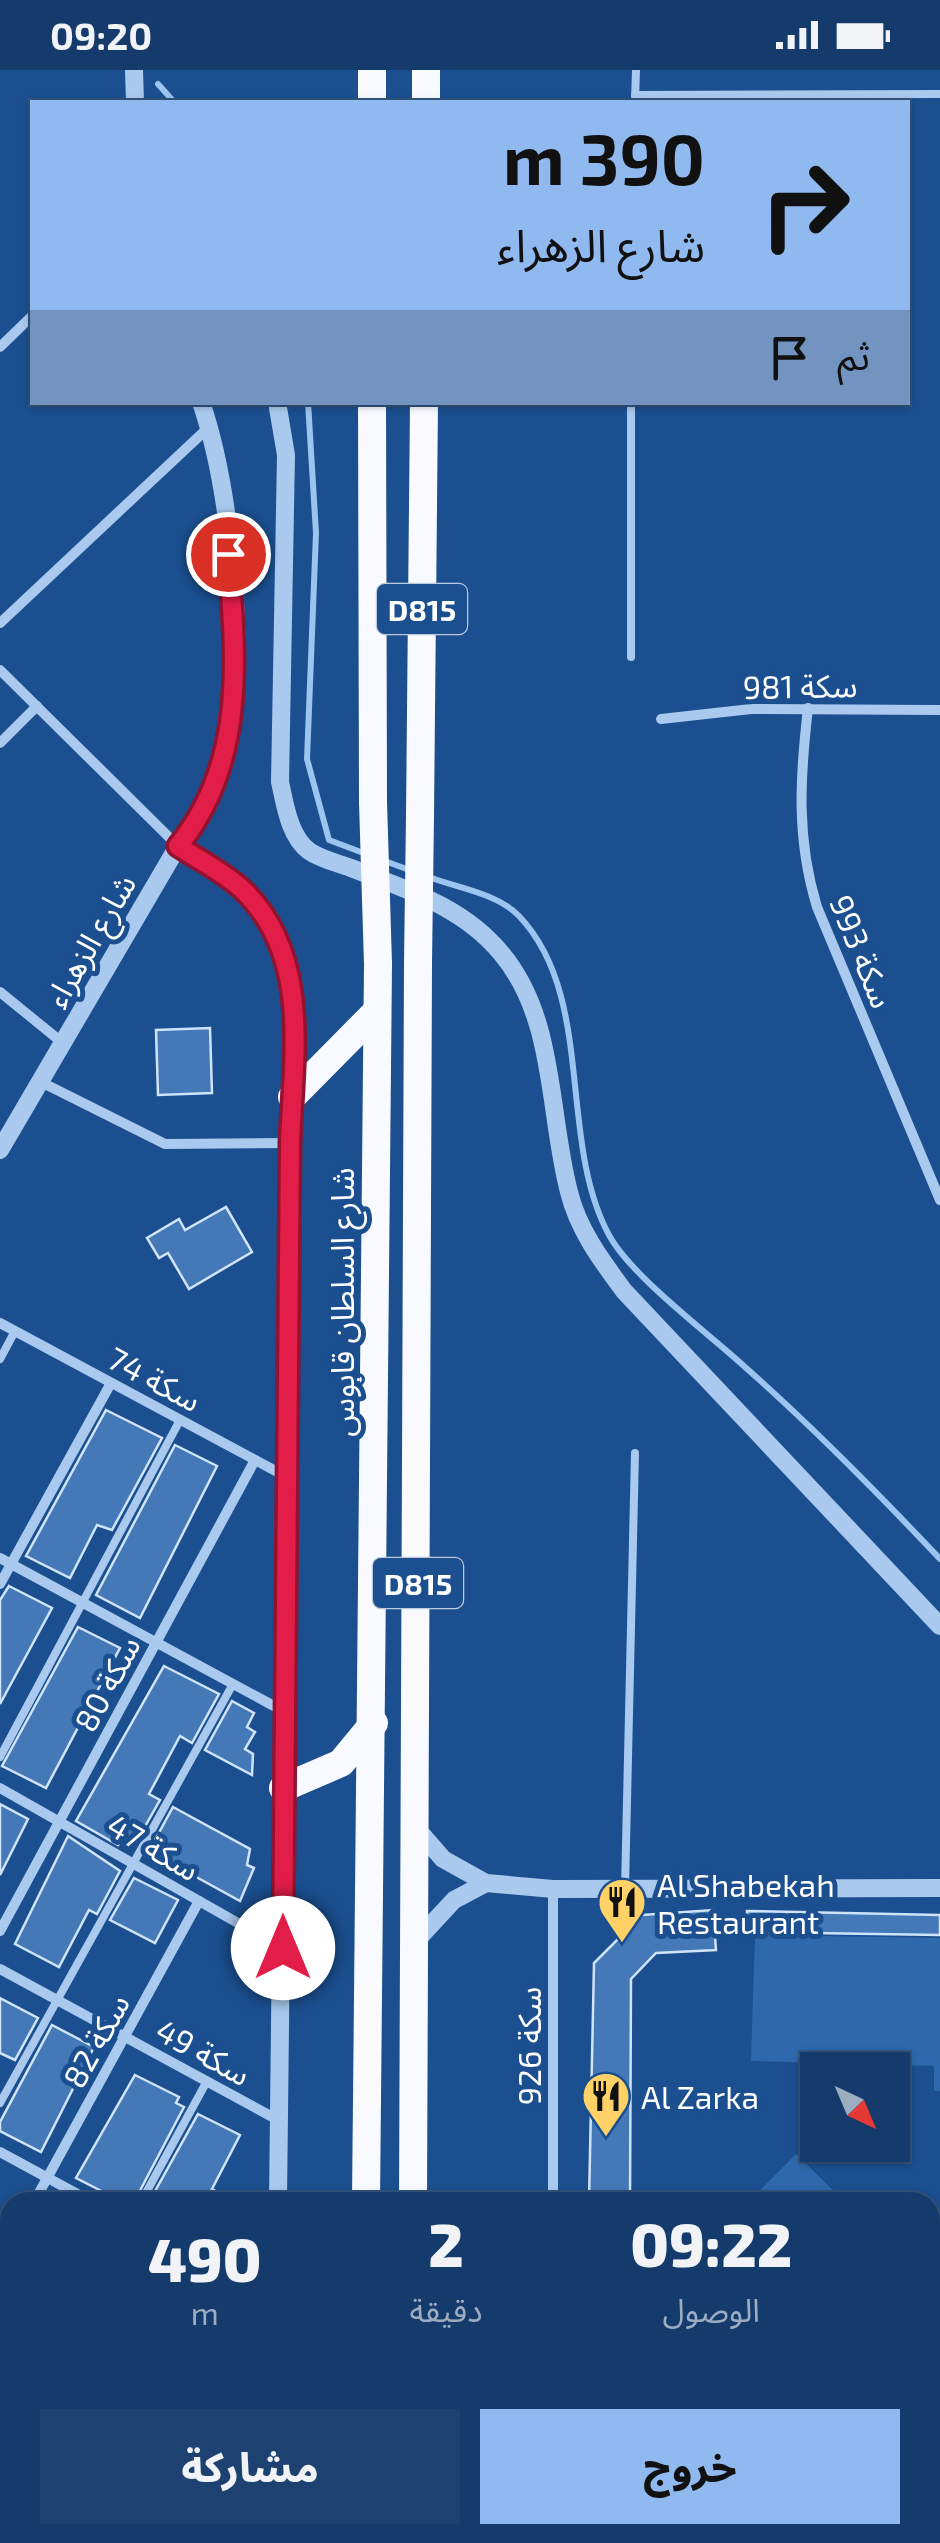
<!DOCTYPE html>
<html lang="ar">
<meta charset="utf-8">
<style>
:root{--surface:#143b6b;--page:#1d4271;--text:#f1f3f6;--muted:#9dadc1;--line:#33557e;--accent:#90b9f0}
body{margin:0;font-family:"Exo 2","Noto Sans Arabic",sans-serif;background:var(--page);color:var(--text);direction:rtl;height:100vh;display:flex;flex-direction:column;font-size:38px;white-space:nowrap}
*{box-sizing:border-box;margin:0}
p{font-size:32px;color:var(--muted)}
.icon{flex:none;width:55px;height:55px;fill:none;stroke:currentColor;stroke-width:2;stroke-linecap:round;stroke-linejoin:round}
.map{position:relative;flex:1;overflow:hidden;direction:ltr}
.details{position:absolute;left:0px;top:2122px;width:940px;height:352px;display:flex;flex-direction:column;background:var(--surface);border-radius:30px 30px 0 0;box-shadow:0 2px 8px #0004,0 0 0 2px var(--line);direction:rtl}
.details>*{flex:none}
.guide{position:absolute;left:30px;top:30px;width:880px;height:305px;border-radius:0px;box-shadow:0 2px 8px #0004,0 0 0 2px var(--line);direction:rtl;background:#90b9f0;color:#111;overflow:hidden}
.needle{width:65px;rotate:136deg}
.tools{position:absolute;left:800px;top:1982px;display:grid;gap:20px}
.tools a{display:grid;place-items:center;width:110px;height:110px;border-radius:0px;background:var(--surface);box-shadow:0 2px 8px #0004,0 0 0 2px var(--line);font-size:50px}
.pin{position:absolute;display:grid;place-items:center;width:85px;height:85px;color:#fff;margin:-42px;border:5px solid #fff;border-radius:50%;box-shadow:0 2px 10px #0007}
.me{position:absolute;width:110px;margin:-55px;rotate:0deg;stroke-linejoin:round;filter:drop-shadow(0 0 8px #0008)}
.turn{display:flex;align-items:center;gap:35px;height:210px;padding:0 40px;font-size:45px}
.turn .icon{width:130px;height:130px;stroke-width:2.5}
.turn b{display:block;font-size:70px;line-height:85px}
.then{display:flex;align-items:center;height:95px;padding:0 40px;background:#0003;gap:20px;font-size:38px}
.eta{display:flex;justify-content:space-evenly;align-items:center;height:170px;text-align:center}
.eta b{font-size:60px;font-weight:800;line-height:70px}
.action{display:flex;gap:20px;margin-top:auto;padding:20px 40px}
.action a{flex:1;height:115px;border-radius:0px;background:var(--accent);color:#111;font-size:40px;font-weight:800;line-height:115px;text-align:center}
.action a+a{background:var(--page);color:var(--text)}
.status{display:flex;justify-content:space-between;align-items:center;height:70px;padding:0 50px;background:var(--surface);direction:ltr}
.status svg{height:28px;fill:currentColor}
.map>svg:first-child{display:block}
.green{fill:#2e69ad}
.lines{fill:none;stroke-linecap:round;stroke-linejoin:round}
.stream{stroke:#9cc4f0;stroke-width:6}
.building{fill:#4478b7;stroke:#cfe3fa;stroke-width:2.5}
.service{stroke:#a9c9ee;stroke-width:8}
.minor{stroke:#a9c9ee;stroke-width:10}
.tertiary{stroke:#a9c9ee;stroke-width:18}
.trunk{stroke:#f8faff;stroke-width:28}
.trunk-bridge{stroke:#f8faff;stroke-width:28}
.route-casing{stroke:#92132f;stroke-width:25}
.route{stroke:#e11d48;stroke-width:18}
.labels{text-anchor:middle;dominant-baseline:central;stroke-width:10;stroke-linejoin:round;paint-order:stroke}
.shield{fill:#1b4f8f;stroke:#bbcadd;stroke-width:2.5}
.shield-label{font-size:30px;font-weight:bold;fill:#fff}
.street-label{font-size:32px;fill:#fff;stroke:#1b4f8f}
.poi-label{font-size:32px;fill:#fff;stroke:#1b4f8f;text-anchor:start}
</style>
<div class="status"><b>09:20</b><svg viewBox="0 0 49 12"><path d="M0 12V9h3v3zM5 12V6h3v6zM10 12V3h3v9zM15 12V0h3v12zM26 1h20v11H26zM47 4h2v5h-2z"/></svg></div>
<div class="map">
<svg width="940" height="2473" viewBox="0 0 940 2473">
<rect width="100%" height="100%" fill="#1b4f8f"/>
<g class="green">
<path d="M755,1865L940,1868V2021H934V1996L751,1991Z"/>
<path d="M796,2084L845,2132H748Z"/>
<path d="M930,2216L940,2226V2389L930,2399Z"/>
</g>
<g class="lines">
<g class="stream">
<path d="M158,14L174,32"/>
<path d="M308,332L316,463L307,689L329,770L366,784"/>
<path d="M382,790L412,801"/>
<path d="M429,807C457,818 497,823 519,846C596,927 557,1069 609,1165C631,1206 708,1263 745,1297C814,1358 877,1422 940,1489"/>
</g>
</g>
<g class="building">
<path d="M210,958L212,1023L158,1025L156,960Z"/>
<path d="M226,1137L252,1182L189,1219L168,1183L159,1188L147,1168L179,1149L185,1160Z"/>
<path d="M106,1340L162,1368L112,1460L97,1455L70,1508L26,1486Z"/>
<path d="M175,1375L217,1396L140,1548L96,1525Z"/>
<path d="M9,1516L52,1538L0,1634V1530Z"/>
<path d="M78,1557L120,1578L46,1718L2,1696Z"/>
<path d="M164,1596L219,1624L192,1673L180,1666L149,1724L160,1730L135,1774L123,1767L118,1775L76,1751Z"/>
<path d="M232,1631L254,1643L247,1657L255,1662L245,1679L253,1684L252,1705L205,1680Z"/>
<path d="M0,1734L28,1749L0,1805Z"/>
<path d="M173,1737L250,1779L247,1795L254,1798L240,1831L149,1781Z"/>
<path d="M68,1766L120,1801L97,1844L89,1840L59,1897L15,1874Z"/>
<path d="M134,1808L178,1830L155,1873L110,1850Z"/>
<path d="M713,1840L716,1880L656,1883L631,1909L630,2132H589L594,1893L642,1845Z"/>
<path d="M747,1841L940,1845V1865L747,1862Z"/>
<path d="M0,1928L38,1948L15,1990L0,1983Z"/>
<path d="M52,1955L94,1977L41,2082L0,2061V2052Z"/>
<path d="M135,2005L179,2027L176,2033L184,2037L134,2132H123L76,2108Z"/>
<path d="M198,2044L240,2065L212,2119L236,2132H149Z"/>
</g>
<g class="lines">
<g class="service">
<path d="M635,25L940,24"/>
<path d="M635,32L636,0"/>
<path d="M631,587V332"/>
<path d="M0,1289L15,1261"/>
<path d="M0,1687L180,1350"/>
<path d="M625,1818L635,1383"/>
<path d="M0,2033L233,1614"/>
<path d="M141,2132L207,2011"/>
<path d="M0,2390L10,2372"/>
</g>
<g class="minor">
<path d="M0,277L32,246"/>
<path d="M0,553L209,357"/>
<path d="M0,600L178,776"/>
<path d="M808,638C800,708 796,768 817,837L940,1130"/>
<path d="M661,649L751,639L940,640"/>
<path d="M0,673L37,636"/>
<path d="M0,922L64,974"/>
<path d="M41,1012L165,1074L290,1073"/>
<path d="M0,1253L285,1406"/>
<path d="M0,1488L285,1642"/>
<path d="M0,1514L111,1313"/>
<path d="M0,1718L282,1878"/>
<path d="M553,1819V2132"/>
<path d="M0,1861L255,1390"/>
<path d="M0,1899L278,2050"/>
<path d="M0,2082L92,2132"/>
<path d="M34,2132L199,1831"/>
<path d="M0,2196L10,2178"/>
<path d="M0,2227L10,2232"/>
<path d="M0,2391L10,2397"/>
<path d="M138,2465L153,2473"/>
<path d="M553,2465V2473"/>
<path d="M44,2473L49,2465"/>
</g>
<g class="tertiary">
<path d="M134,0L135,32"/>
<path d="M277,332L286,385L280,712C285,734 289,766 309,781C320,789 338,793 351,798C407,820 462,836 501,883C556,948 548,1042 569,1122C578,1159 601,1190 624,1221L940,1556"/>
<path d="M178,776C199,790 225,803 243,820C312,887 293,988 290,1073L278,2132"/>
<path d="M0,1080L178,776C205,743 224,702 231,659C245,570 230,417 201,332"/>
<path d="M417,1759L443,1789L486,1813L553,1819L940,1818"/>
<path d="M416,1871L454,1830L486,1813"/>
</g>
<g class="trunk">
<path d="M372,0V32"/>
<path d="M426,32V0"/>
<path d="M372,332L373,732"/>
<path d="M420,746L424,332"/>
<path d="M292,1027L377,941"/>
<path d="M283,1718L341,1693L374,1653"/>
<path d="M366,2132L378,894"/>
<path d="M413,2132L418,893"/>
<path d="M272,2470L332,2473"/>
<path d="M361,2473V2465"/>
<path d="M409,2473V2465"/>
</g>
<g class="trunk-bridge">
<path d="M373,732L378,894"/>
<path d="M418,893L420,746"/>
</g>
</g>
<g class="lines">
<g class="route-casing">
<path id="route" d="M228,484C236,585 247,692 178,776C199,790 225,803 243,820C312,887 293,988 290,1073L283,1878"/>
</g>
<use href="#route" class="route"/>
</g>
<defs>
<g id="restaurant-pin" transform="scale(2.5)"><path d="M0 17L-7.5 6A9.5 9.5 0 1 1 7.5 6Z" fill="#ffd166" stroke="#1b4f8f"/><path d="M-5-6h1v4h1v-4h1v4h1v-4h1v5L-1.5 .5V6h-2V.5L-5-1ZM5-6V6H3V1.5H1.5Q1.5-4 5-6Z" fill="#111"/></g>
</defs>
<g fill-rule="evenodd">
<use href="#restaurant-pin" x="622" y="1832"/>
<use href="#restaurant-pin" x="606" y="2026"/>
</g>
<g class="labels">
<g class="shield">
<rect x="377" y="514" width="90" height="50" rx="8"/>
<rect x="373" y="1488" width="90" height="50" rx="8"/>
</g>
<g class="shield-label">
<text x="422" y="539">D815</text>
<text x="418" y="1513">D815</text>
</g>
<g class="street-label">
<text transform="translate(800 615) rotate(-1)">سكة 981</text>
<text transform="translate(89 870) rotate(-60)">شارع الزهراء</text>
<text transform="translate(863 881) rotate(68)">سكة 993</text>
<text transform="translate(341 1232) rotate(-90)">شارع السلطان قابوس</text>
<text transform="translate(155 1308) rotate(28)">سكة 74</text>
<text transform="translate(106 1613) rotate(-62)">سكة 80</text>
<text transform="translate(154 1776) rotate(30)">سكة 47</text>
<text transform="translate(95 1970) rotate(-61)">سكة 82</text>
<text transform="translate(528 1976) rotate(-90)">سكة 926</text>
<text transform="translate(204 1981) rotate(29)">سكة 49</text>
</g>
<g class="poi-label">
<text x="657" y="1814">Al Shabekah<tspan x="657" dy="37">Restaurant</tspan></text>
<text x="641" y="2026">Al Zarka</text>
</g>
</g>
</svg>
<div class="tools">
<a><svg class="needle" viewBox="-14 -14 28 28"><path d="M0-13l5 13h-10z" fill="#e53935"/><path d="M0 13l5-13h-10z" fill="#9dadc1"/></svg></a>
</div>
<div class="pin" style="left:228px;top:484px;background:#d93025"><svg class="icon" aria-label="arrive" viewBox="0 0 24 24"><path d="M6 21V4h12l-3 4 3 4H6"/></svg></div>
<svg class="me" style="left:283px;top:1878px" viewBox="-20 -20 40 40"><circle r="19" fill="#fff"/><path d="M0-13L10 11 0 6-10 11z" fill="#e11d48"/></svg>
<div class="guide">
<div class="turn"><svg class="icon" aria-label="right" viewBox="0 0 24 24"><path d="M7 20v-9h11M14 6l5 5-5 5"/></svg><div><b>390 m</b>شارع الزهراء</div></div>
<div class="then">ثم<svg class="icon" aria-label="arrive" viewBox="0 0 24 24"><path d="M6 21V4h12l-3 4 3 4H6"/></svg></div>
</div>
<section class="details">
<div class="eta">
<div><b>09:22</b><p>الوصول</p></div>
<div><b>2</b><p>دقيقة</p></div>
<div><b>490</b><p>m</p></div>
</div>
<div class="action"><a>خروج</a><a>مشاركة</a></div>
</section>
</div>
